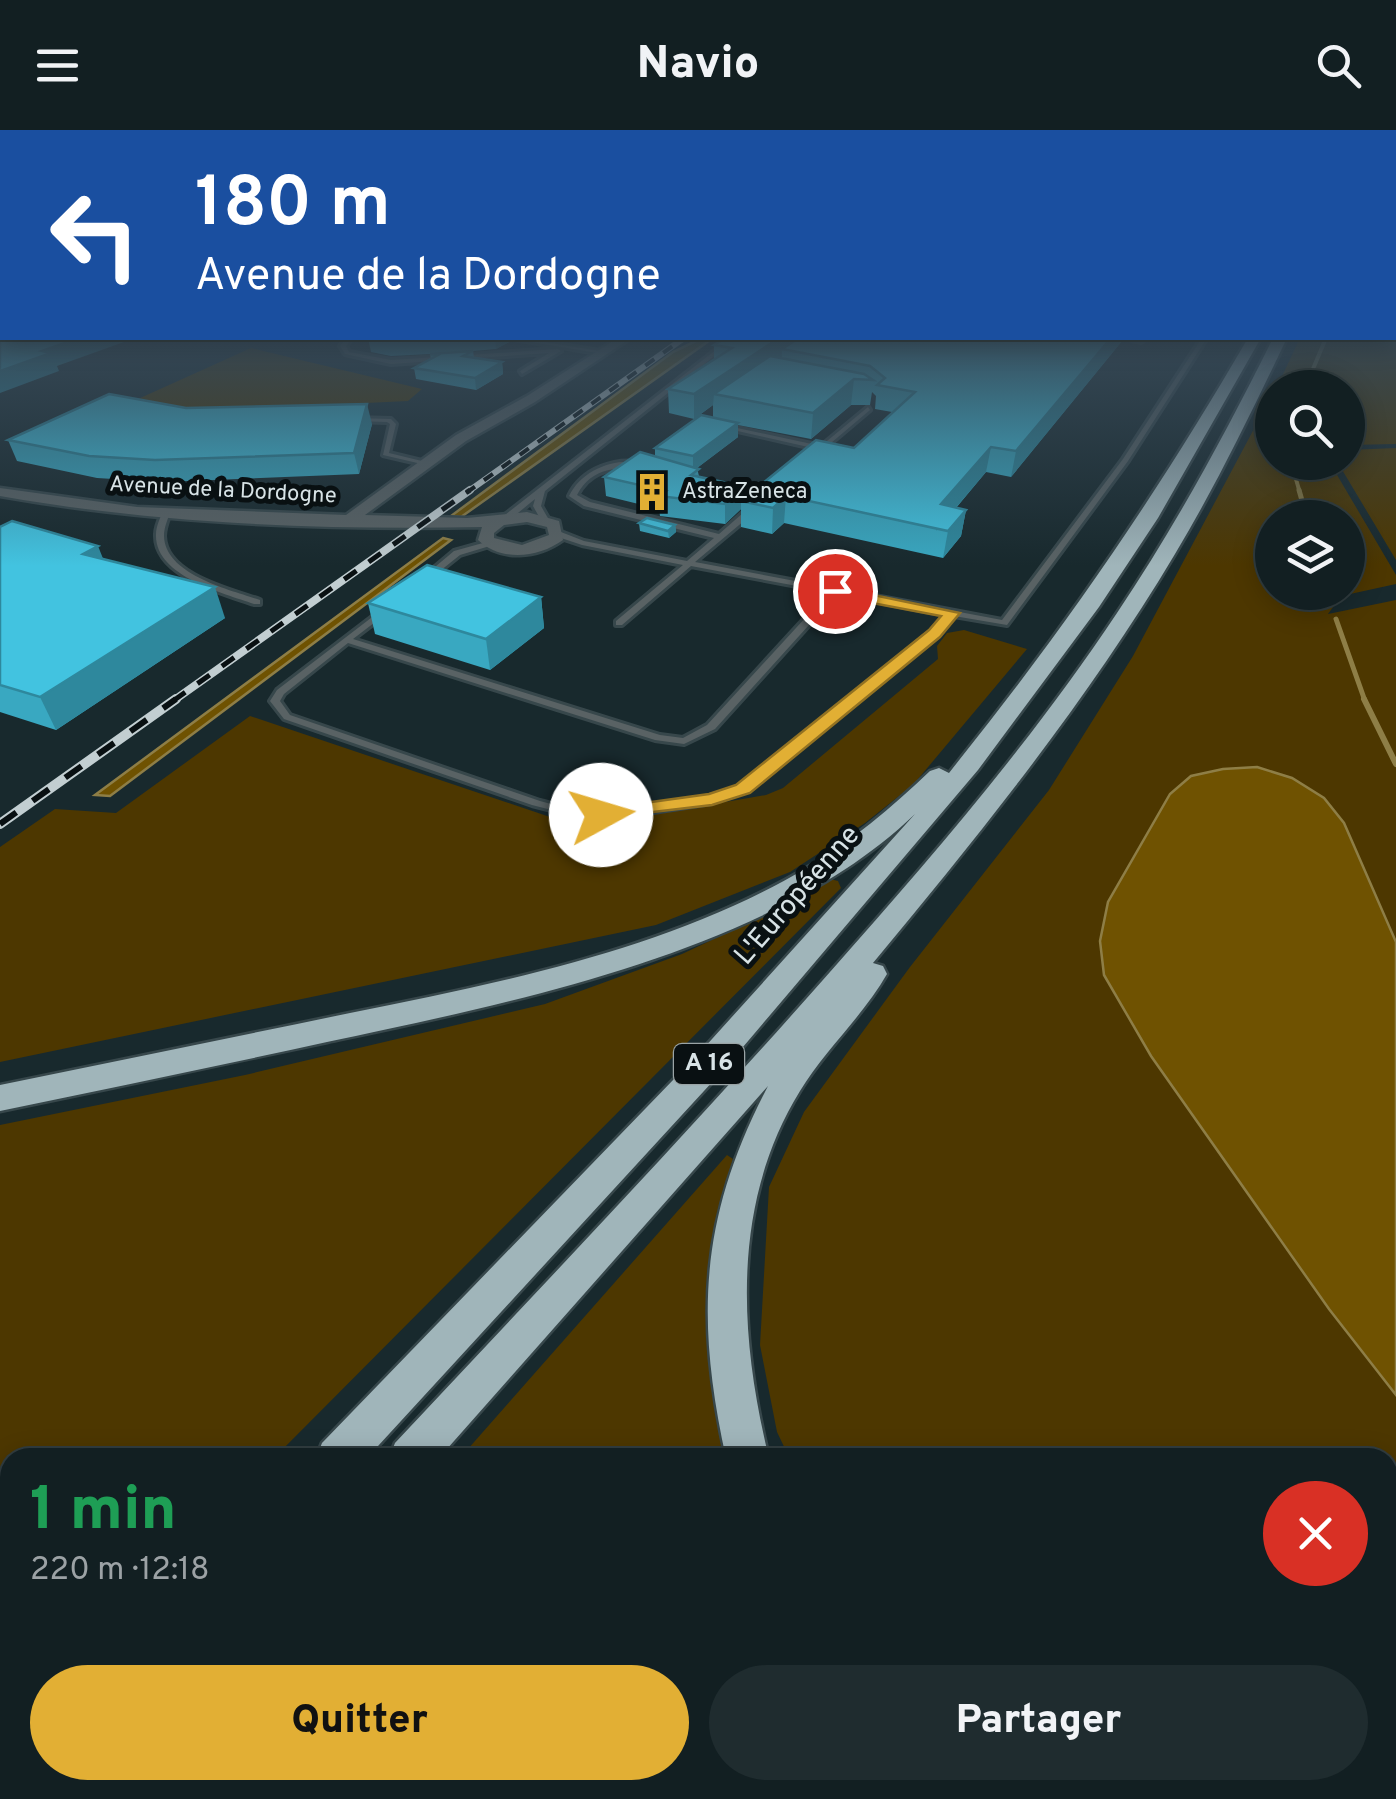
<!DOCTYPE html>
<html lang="fr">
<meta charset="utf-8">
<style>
:root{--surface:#121f22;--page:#1f2c2f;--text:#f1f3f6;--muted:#9ca2a5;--line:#313d40;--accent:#e2af34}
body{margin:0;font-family:Overpass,sans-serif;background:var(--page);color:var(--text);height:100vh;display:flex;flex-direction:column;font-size:38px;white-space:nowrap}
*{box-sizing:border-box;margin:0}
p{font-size:32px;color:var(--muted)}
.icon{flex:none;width:55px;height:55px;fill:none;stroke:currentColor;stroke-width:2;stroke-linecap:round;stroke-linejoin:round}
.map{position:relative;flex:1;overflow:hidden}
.side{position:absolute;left:0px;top:1318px;width:1398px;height:352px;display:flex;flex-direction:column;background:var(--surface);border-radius:30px 30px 0 0;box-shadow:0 5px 25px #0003,0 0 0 2px var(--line)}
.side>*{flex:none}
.top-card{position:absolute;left:0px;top:0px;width:1398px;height:210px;box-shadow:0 5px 25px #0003,0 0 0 2px var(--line);background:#1a4fa0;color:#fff;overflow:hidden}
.fabs{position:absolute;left:1255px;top:240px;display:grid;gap:20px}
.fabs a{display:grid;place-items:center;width:110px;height:110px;border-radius:50%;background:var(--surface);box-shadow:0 5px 25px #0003,0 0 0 2px var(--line);font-size:50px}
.pin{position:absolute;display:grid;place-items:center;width:85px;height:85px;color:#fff;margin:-42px;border:5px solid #fff;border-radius:50%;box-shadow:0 2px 10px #0007}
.me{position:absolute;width:110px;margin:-55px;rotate:84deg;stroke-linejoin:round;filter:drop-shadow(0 0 8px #0008)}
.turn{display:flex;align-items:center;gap:35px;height:210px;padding:0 30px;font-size:45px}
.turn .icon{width:130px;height:130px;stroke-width:2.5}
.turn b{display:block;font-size:70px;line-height:85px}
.round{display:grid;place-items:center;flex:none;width:105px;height:105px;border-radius:52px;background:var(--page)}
.summary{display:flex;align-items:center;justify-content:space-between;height:170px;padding:0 30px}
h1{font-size:60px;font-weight:800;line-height:75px;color:#1e9e55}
.cta{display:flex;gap:20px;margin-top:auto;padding:20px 30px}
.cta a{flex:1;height:115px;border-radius:60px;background:var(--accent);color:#111;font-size:40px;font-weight:800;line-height:115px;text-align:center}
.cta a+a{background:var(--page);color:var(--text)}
header{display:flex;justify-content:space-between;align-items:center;height:130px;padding:0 30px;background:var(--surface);font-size:45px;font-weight:800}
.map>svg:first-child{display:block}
.green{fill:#4d3700;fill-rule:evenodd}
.water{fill:#6f5201;stroke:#8e7e46;stroke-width:2.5}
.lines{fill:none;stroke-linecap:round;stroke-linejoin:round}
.stream-far2{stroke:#8e7e46;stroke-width:4}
.stream-far1{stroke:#8e7e46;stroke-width:5}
.stream{stroke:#8e7e46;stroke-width:6}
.service-casing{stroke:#37474b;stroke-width:6}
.minor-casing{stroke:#37474b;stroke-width:5}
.tertiary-casing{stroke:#37474b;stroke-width:5}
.motorway-casing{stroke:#37474b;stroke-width:5}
.service{fill:#596264;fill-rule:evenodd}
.minor{fill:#596264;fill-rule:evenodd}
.tertiary{fill:#596264;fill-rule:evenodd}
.motorway{fill:#a0b5ba;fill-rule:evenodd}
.rail-far2-casing{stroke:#c2ced1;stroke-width:6}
.rail-far1-casing{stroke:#c2ced1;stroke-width:8}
.rail-casing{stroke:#c2ced1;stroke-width:10}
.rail-far2{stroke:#091012;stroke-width:4;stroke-dasharray:11;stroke-linecap:butt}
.rail-far1{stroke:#091012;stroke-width:5;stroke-dasharray:15;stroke-linecap:butt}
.rail{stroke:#091012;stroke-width:6;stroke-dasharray:20;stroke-linecap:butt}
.tertiary-bridge-casing{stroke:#37474b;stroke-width:42;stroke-linecap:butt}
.tertiary-bridge{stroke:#596264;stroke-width:38}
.wall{fill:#39a8c1;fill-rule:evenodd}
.shaded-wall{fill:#2e889d}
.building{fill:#42c3e0;stroke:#2e889d;stroke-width:2.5}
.route{fill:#e2af34;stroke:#937222;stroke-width:2.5}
.labels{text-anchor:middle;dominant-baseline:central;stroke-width:10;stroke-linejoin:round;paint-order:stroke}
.far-street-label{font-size:22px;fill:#d8e3e6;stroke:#091012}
.far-poi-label{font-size:22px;fill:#d8e3e6;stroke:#091012;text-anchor:start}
.shield{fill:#091012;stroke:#9aa4a6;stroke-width:2.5}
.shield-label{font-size:25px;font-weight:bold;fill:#d8e3e6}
.street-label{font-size:28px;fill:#d8e3e6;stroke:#091012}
</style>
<header><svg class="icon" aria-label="menu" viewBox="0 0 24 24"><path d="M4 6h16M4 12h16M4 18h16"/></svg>Navio<svg class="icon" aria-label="search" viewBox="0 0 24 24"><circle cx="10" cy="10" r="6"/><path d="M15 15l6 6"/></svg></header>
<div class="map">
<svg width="1396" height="1669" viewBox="0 0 1396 1669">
<rect width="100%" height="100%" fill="#18292d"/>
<g class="green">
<path d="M1396,202V314L1348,315V258L1277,257L1300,208H1395Z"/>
<path d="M251,218L422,259L408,271L303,276L178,280L138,269Z"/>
<path d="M1272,265V332L1330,333L1396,445V454L1341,466L1328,484L1396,470V812L1344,693L1324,668L1292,648L1329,1179L1396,1265V1669H964L959,1660H1388V1328L789,1327L777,1302L760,1215L769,1057L804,982L910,837L1049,660L1133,526ZM1272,388H1348V462H1272Z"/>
<path d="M1396,318V430L1338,333L1348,332V320Z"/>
<path d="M964,500L1027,519L913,655L865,693L790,742L656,795L0,932V717L55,679L116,683L250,586L550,687L600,694L766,665L783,658L938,529L937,516L947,503Z"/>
<path d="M830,749L838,751L841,758L275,1327L10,1328V1438L0,1420V995L245,945L545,874L682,824L784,776Z"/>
<path d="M727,1025L733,1029C719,1074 706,1126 706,1174C705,1226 717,1277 726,1327L460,1328Z"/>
<path d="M167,1660H863L868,1669H159Z"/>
</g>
<g class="water">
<path d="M702,208H713L461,387L451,386L673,222Z"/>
<path d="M443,408L451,410L110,666L95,665Z"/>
<path d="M1257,637L1292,648L1324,668L1344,693L1396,812V1265L1329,1179L1151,926L1104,845L1100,811L1108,772L1170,664L1191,646L1223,639Z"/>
</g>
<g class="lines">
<g class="stream-far2">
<path d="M1305,258L1326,208"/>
<path d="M1291,332L1300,363"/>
</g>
<g class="stream-far1">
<path d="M1299,360L1307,388"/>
<path d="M1336,489L1365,571"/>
</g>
<path class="stream" d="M1364,569L1396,634"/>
<g class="service-casing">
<g id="service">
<path d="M346,208H352L346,216L349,222L391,230L558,219L561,221L522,244L520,241L549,223L391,234L345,224L340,216Z"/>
<path d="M508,208H519L606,222L603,224Z"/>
<path d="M731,208H737L545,361L541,376L549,390L548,392H542L533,376L535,369L507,392H501V388Z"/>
<path d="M1124,208H1135L1144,210L1141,212Z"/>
<path d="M1202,208H1207L1128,331L1007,495L954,486L937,505L747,661L712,673L614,688L575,686L532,675L284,589L270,571L277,560L384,478L387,479V483L353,509L660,605L683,608L707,595L829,462L691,436L622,495H616V491L683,435L582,415L555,406V402H561L584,411L687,431L714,408L584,376L569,366C582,339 617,326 645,334C618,340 593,335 577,365L590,372L719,404L751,376H757V380L695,432L1002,490L1123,329ZM837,464L946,485L931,501L739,657C695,672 625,685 578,680C565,678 552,674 540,671L290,585L280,571L284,564L348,513L655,610L684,614L715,599Z"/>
<path d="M868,277L870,280L818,324L815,322L817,319L720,297L723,295L821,316Z"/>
<path d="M354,288L391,289L396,294L389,323L430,333L426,335L383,325L390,294L387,292L356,291L354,290Z"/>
<path d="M163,381L170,383C167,391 164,398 164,406C165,445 231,460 260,470V474H254C223,463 154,446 156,404C156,397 160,388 163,381Z"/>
<path d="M490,411L494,413L493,415L460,425L430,449L423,447L454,421Z"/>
</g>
</g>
<g class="minor-casing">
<path id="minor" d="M618,208H631L535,272L466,311L365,385L467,388L527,382L559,391L563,410C538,428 501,432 478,410L482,397C322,400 158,394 0,366V358L137,377L346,385L456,305L527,266ZM527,392L547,397L549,405L522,415L494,408V403L504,395Z"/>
</g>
<g class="tertiary-casing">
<g id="tertiary">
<path d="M0,1459L10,1464V1517L0,1513Z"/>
<path d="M0,1581L10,1585V1642L0,1638Z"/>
</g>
</g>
<g class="motorway-casing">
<g id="motorway">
<path d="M1248,208H1261L1158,388L1099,477L978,640L726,937L367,1328H316L322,1313L703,919L915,684C773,821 515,872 327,912C218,936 109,958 0,981V955C117,931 234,907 350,883C504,852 668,819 805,739C852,711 891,678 930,641L939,638L949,643L960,629C1068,494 1161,358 1248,208Z"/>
<path d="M1273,208H1287C1252,281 1217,354 1175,424C1088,570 981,703 873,833L883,836L887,844C863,886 825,920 800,961C731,1073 739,1205 769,1328H726C695,1186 700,1086 768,956L439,1328H389L395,1313C541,1157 689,1002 830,842C931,728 1032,611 1117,483C1176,395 1226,303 1273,208Z"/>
<path d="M10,1635V1660H39L35,1669H0V1640Z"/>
<path d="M881,1660H933L937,1669H885Z"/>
</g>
</g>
<use href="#service" class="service"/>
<use href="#minor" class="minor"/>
<use href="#tertiary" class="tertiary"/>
<use href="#motorway" class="motorway"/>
<g class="rail-far2-casing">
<path id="rail-far2" d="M466,363L684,208"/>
</g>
<g class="rail-far1-casing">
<path id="rail-far1" d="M173,571L470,360"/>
</g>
<g class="rail-casing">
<path id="rail" d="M0,694L176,569"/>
</g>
<use href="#rail-far2" class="rail-far2"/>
<use href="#rail-far1" class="rail-far1"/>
<use href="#rail" class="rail"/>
<g class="tertiary-bridge-casing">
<path id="tertiary-bridge" d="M99,1660L104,1669"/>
</g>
<use href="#tertiary-bridge" class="tertiary-bridge"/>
</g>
<g class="wall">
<path d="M368,208H508L509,212L496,219L473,221L474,228L502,232L503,244L476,260L416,249L414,238L431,229L430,224L391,226L371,222Z"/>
<path d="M1122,211L1011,347L986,342L956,378L966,380L961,406L943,428L784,393L772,404L741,397V379L725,394L660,386L659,379L606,366L604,347L655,326V318L713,288V275L694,289L669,283L668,259L714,230V215ZM872,262L876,266L875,279L892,282L854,318L745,368L746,357L699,346L697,338L738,307V295L811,309L851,275H870Z"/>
<path d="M186,278L372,294L359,344L163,352L97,348L17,331L8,310Z"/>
<path d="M639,393L675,395L676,402L669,408L640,401Z"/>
<path d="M0,397L103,429L225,488L56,600L0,582Z"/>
<path d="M541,467L544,498L490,540L375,504L368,473Z"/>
</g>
<g class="shaded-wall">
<path d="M79,208H135L57,236L59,241L0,263V241L42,221Z"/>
<path d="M495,208H508L509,212L496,219Z"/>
<path d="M779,208H810L782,219V227L726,267L714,264L713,275L694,289V264Z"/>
<path d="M1111,208H1122V211L1011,347L1016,321Z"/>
<path d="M502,232L503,244L476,260L475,248Z"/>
<path d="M854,249L851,275L811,309L813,283Z"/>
<path d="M367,274L372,294L359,344L354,323Z"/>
<path d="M738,293V307L693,341V326Z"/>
<path d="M991,317L986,342L936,401L941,374Z"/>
<path d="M746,357L745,371H741V379L725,394V374Z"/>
<path d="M786,366L784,393L772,404L773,378Z"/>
<path d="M966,380L961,406L943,428L948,401Z"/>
<path d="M675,395L676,402L669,408L668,401Z"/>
<path d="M98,416L110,446L83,424Z"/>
<path d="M215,457L225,488L56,600L40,567Z"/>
<path d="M541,467L544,498L490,540L486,509Z"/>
</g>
<g class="building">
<path d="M0,202H2V208H79L42,221L51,223L0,241Z"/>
<path d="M726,208H779L694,264L668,259L732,218L714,215Z"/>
<path d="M799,208H1111L1016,321L991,317L941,374L966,380L948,401L786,366L773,378L741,371L816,310L854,318L915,262L877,255L885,248L870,236L782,219Z"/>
<path d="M473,221L463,226L502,232L475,248L414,238L438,225L430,224Z"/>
<path d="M770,226L864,244L873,250L854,249L813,283L714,264Z"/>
<path d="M109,264L186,278L367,274L354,323L155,330L89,326L8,310Z"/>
<path d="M701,285L738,293L693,326L655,318Z"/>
<path d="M640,322L699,339L691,345L746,357L725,374L659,366L666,361L604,347Z"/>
<path d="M647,388L675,395L668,401L639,393Z"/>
<path d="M12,391L98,416L83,424L215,457L40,567L0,555V397Z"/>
<path d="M427,435L541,467L486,509L368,473Z"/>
</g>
<linearGradient id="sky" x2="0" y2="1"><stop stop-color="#0d1719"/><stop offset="0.46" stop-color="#374957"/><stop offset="1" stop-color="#374957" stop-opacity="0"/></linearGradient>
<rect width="1396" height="436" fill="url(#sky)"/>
<path class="route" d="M835,457L960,483L940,507L750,663L712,675L594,689L591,685L601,679L709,664L736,655L929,500L941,486L830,465V458Z"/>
<defs>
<g id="building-bare" transform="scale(3)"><path d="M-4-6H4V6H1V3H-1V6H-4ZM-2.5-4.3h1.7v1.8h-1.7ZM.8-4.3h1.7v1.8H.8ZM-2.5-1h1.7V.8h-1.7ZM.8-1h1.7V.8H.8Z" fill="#e2af34" stroke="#091012" stroke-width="2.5" paint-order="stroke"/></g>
</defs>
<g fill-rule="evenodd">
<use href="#building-bare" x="652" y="362"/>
</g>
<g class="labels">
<g class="far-street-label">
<text transform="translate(223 361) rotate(3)">Avenue de la Dordogne</text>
</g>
<g class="far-poi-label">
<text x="682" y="362">AstraZeneca</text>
</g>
<rect class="shield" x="674" y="914" width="70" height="40" rx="8"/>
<g class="shield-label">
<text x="709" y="934">A 16</text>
</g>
<g class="street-label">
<text transform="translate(798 766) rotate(-49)">L'Européenne</text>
</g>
</g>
</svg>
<div class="fabs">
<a><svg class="icon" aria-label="search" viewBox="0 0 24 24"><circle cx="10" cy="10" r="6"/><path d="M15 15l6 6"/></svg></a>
<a><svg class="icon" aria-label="layers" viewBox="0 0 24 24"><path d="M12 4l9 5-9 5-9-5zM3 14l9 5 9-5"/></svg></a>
</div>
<div class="pin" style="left:835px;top:461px;background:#d93025"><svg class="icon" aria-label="arrive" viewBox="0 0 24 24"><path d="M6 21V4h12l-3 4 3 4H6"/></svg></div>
<svg class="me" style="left:601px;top:685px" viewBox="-20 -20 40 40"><circle r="19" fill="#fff"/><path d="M0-13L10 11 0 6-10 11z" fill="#e2af34"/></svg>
<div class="top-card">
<div class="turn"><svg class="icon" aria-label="left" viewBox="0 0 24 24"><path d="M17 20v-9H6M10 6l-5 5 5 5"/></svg><div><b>180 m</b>Avenue de la Dordogne</div></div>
</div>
<section class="side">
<div class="summary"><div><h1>1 min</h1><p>220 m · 12:18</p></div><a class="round" style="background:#d93025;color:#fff"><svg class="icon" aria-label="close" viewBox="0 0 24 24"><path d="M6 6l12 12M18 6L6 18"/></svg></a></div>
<div class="cta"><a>Quitter</a><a>Partager</a></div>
</section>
</div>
